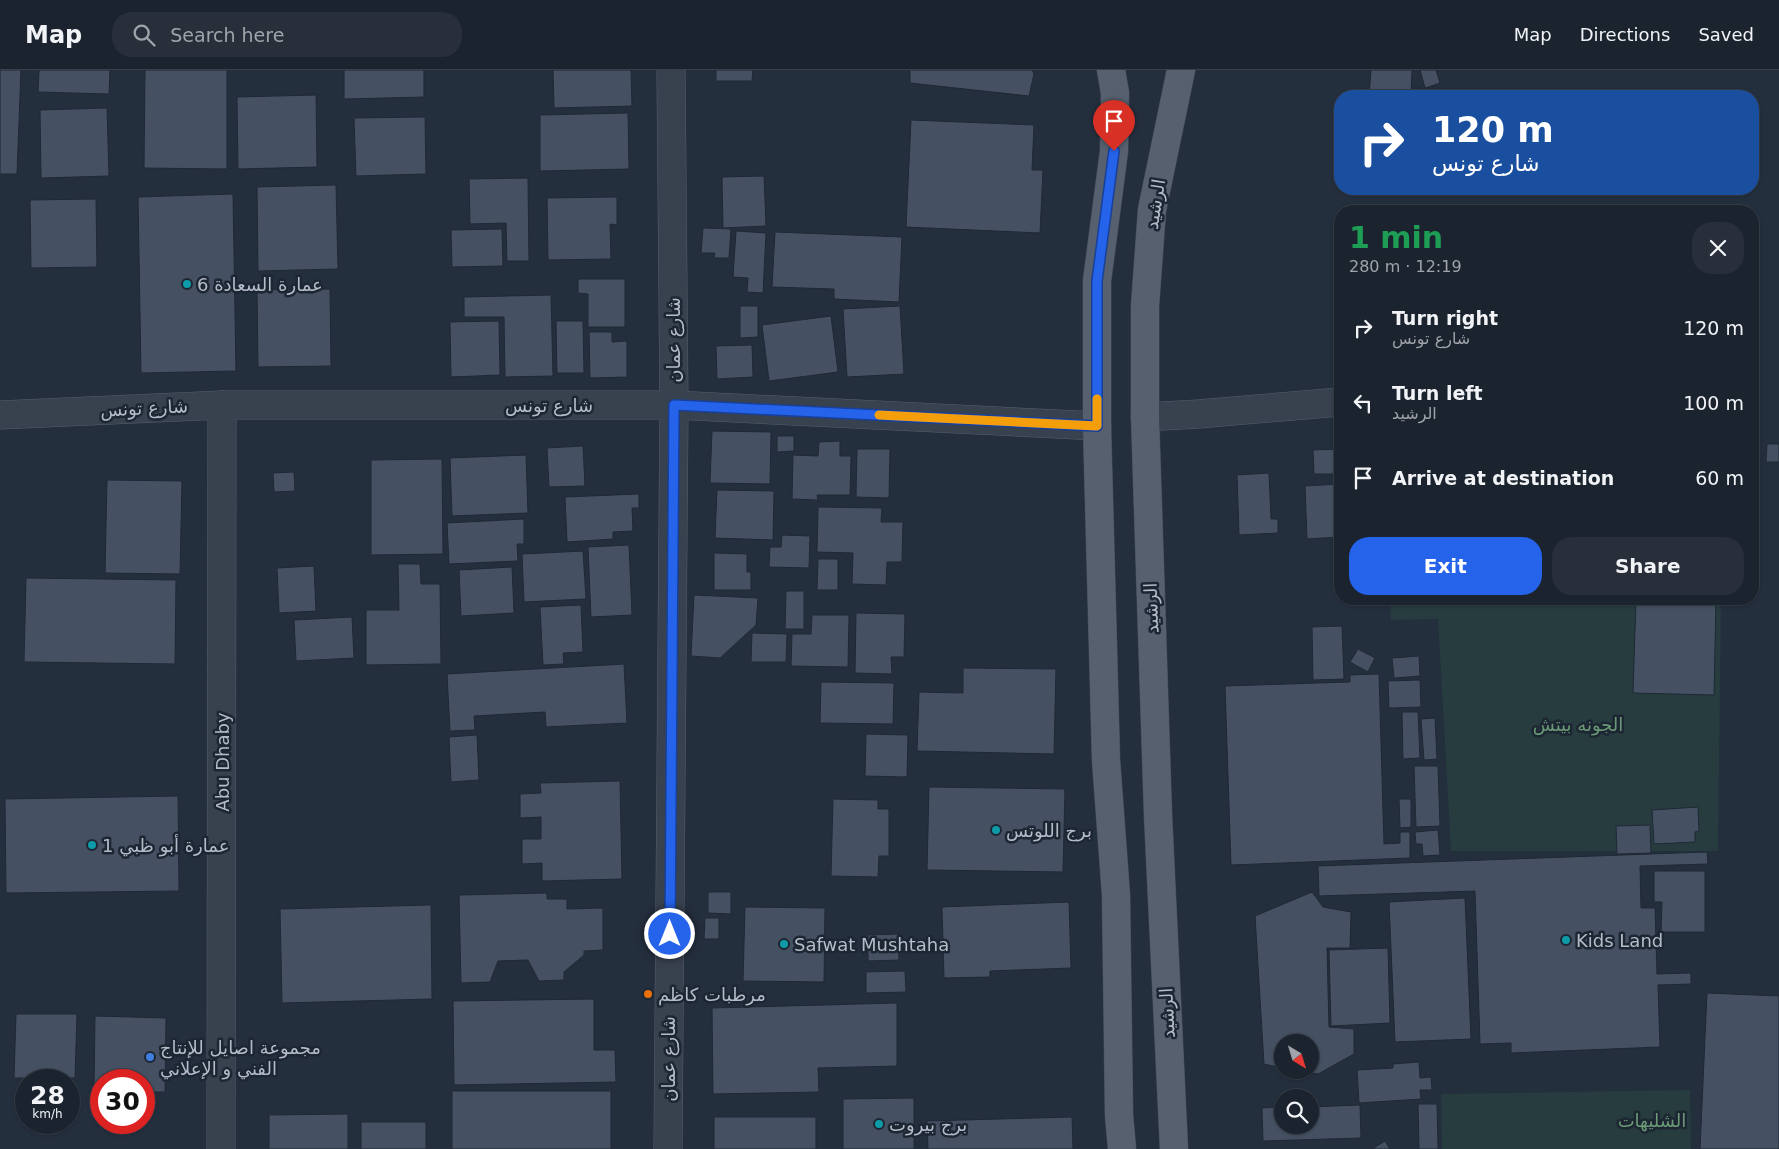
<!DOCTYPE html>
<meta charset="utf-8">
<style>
:root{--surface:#1b232e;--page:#282f3a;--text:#f1f3f6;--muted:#a0a4aa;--line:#39404a;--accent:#2563eb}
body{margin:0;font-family:"DejaVu Sans",Vazirmatn,sans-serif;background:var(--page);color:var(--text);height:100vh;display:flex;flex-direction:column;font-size:19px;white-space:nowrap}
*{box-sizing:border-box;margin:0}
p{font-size:16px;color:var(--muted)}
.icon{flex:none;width:28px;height:28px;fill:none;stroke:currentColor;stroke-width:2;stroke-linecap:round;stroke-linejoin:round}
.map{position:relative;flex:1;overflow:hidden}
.side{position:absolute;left:1334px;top:135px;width:425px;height:400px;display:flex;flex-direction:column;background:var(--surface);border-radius:20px;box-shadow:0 1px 4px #0004,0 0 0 1px var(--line)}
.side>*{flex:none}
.banner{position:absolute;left:1334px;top:20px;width:425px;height:105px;border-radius:20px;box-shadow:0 1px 4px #0004,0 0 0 1px var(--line);background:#1a4fa0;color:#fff;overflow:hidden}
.needle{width:32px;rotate:142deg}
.controls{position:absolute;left:1274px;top:964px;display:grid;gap:10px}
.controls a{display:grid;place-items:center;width:45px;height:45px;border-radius:50%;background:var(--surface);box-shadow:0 1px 4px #0004,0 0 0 1px var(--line);font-size:25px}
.speed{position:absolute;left:15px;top:999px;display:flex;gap:10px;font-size:25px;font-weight:700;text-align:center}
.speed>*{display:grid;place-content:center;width:65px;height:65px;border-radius:50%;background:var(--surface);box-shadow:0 1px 4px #0004,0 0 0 1px var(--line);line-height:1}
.speed small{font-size:12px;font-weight:400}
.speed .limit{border:8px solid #d22;background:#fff;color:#111}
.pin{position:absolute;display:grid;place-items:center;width:42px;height:42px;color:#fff;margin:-51px -21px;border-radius:50% 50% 50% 0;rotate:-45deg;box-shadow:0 0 5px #0007}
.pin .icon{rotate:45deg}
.me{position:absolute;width:55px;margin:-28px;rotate:0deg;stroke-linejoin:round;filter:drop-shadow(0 0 4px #0008)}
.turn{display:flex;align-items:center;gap:18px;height:105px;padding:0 15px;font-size:22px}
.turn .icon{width:65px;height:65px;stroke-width:2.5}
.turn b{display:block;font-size:35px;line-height:42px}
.round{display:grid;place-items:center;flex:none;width:52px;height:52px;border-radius:20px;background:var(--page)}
.headline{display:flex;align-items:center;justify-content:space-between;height:85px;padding:0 15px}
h1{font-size:30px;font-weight:600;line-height:38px;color:#1e9e55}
.action{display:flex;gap:10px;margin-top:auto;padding:10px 15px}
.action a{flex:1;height:58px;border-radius:20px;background:var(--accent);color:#fff;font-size:20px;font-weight:600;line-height:58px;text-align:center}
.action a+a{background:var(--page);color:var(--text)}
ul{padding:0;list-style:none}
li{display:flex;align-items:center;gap:15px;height:75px;padding:0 15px}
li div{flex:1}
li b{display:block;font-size:19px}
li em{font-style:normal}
header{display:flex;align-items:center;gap:30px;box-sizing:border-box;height:70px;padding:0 25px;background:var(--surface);border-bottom:1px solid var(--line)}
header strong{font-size:24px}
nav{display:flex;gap:28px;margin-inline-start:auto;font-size:18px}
.search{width:350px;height:45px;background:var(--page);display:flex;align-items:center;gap:12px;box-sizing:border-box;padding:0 18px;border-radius:20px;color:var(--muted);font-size:19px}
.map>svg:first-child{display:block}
.green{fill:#263c3f}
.building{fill:#455162;stroke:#1f2835}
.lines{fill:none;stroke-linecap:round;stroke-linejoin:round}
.minor-casing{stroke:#565f6c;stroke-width:29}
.major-casing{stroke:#414a57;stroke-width:29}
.minor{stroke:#38414e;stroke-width:28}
.major{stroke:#56606e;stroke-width:28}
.route-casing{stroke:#184099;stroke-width:12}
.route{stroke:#2563eb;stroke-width:9}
.slow{stroke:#f59e0b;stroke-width:9}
.culture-dot{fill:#0f9aa8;stroke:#1d2633;stroke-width:2}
.food-dot{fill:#e8710a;stroke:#1d2633;stroke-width:2}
.shop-dot{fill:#3f7fe0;stroke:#1d2633;stroke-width:2}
.labels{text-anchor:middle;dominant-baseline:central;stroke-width:5;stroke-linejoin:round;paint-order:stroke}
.street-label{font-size:18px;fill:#b4bcc9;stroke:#1d2633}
.poi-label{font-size:18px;fill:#b4bcc9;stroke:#1d2633;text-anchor:start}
.park-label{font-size:18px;fill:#6b9a76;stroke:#1d2633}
</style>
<header>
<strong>Map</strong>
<div class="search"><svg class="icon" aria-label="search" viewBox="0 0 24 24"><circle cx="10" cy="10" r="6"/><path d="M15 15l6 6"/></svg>Search here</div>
<nav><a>Map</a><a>Directions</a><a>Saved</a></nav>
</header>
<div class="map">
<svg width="1779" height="1079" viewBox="0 0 1779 1079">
<rect width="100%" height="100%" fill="#242f3e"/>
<g class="green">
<path d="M1390,529H1721L1718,781H1451L1438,549L1391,550Z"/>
<path d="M1690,1020L1691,1079H1442L1441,1024Z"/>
</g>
<g class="building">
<path d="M0,0H21L17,104H0Z"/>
<path d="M39,0H110L109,24L38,22Z"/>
<path d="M145,0H227V99L144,98Z"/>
<path d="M344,0H424V27L344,29Z"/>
<path d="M553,0H631L632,36L554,38Z"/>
<path d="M716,0H753L752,11H716Z"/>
<path d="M910,0H1032L1034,4L1029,26L910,13Z"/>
<path d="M1371,0H1412L1411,25H1416V26H1369Z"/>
<path d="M1420,0H1436L1440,13L1425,18Z"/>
<path d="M316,25L317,97L238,99L237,27Z"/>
<path d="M107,38L109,106L41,108L40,40Z"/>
<path d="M628,43L629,99L540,101V45Z"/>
<path d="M425,47L426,104L356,106L354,48Z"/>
<path d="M911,50L1034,55L1032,100H1043L1040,163L906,157Z"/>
<path d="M764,106L766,156L723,158L722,107Z"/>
<path d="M528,108L529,191H507L506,153L470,154L469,109Z"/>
<path d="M336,115L338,199L258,201L257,117Z"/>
<path d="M233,124L236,301L141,303L138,127Z"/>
<path d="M617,127V155L610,154L611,189L548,190L547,128Z"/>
<path d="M96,129L97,197L31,198L30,130Z"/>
<path d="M703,158L731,159L729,188H714L715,183H701Z"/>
<path d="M502,159L503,196L452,197L451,160Z"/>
<path d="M736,161L766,163L763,223L747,222L748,208L733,207Z"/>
<path d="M775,162L902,167L899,232L834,229V219L772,217Z"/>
<path d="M578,209H625V257H588V224L578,223Z"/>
<path d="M330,219L331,296L258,297L257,220Z"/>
<path d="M551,225L553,306L505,307L504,247H464V227Z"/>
<path d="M740,236H758V267L740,268Z"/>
<path d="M900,236L904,304L847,307L843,239Z"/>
<path d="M831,246L838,302L769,311L762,255Z"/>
<path d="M499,251L500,305L451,307L450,252Z"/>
<path d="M556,251H583L584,303H557Z"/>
<path d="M589,262H612V272L627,271V307L590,308Z"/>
<path d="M752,275L753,307L717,309L716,276Z"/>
<path d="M712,361L771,362L770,414L710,413Z"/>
<path d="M777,366H794V381L777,382Z"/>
<path d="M840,371V386H851L850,425H817L818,430L792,429L793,385L818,386L819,372Z"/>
<path d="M1767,374H1779V392H1766Z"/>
<path d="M583,376L585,416L549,417L547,378Z"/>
<path d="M857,379H890L889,428L856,427Z"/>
<path d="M1340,379V404H1314L1313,380Z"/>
<path d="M526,385L528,443L452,446L450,388Z"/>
<path d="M442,389L443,484L371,485V390Z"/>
<path d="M294,402L295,421L274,422L273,403Z"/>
<path d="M1269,403L1271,449H1278V463L1239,465L1237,405Z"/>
<path d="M107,410L182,411L180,504L105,503Z"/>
<path d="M1340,414V467L1307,469L1305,416Z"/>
<path d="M717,420L774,421L773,470L715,468Z"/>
<path d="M639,424V438H632L633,461L613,462V469L567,472L565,427Z"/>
<path d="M818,437L882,438L881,452H903L902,492H887L886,515L852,514L853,483L817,482Z"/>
<path d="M524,449V474H517L518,491L449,494L447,453Z"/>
<path d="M782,465L810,466L809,498L769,497L770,477H781Z"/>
<path d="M629,475L632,545L591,547L588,477Z"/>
<path d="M583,481L586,529L524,532L522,484Z"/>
<path d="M714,483L747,484V502H751V520H714Z"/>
<path d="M818,489H838V520H817Z"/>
<path d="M398,494H420L421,514H440L441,594L366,595V540H399Z"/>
<path d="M314,496L316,541L279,543L277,498Z"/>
<path d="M512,497L514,543L461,546L459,500Z"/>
<path d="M26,508L176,510L175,594L24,592Z"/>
<path d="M786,521H804V559H785Z"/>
<path d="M694,525L758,528L756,555L720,588L691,586Z"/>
<path d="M1636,529H1716L1714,625L1633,623Z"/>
<path d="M581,535L583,582L563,583L564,594L543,595L540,537Z"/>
<path d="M856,543L905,544L904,587H891L892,604L855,603Z"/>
<path d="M812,545H849L848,597L791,596L792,564H811Z"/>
<path d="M352,547L354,588L296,591L294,550Z"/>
<path d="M1342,556L1344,609L1313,610L1312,557Z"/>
<path d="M752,563L787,564L786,592H751Z"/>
<path d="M1358,579L1375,588L1368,602L1350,592Z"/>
<path d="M1419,586L1420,606L1394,608L1392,588Z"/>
<path d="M624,594L627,653L546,657L545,642L474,646L475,660L450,661L447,604Z"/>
<path d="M963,598L1056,599L1054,684L917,681L919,622L963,623Z"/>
<path d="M1379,604L1384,774L1400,773V762H1410V788L1231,795L1225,616L1350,612V605Z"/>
<path d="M1420,610L1421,637L1389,638L1388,611Z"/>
<path d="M821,612L894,613L893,654L820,653Z"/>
<path d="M1402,642H1418L1420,688L1403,689Z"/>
<path d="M1435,648L1437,689L1424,690L1421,649Z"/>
<path d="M866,664L908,665L907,707L865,706Z"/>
<path d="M477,665L479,710L451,712L449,667Z"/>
<path d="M1414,696H1438L1440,756L1416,757Z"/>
<path d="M620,711L622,809L542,811V793L522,794V769H541V747L520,748V724L541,723L540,713Z"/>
<path d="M929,717L1065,719L1063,802L927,800Z"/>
<path d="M178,726L179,821L6,823L5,729Z"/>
<path d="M833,729L878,730V739H889V786H879L878,807L831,806Z"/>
<path d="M1399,729H1411V757L1400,758Z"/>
<path d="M1698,737L1699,761L1695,762V772L1654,774L1652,740Z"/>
<path d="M1650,755L1651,783L1617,784L1616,756Z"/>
<path d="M1438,760L1440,785L1423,786L1422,774H1416L1415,762Z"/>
<path d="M1707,782L1708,794L1640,796L1641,838H1655L1657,904L1691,903V914L1658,915L1660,977L1511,983V973L1480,974L1475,821L1319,826L1318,796Z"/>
<path d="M1654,801H1705V862H1661L1662,832H1654Z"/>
<path d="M708,822H731V844L708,843Z"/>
<path d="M1312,822L1323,837L1351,842L1350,878H1327L1329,957L1354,959V984L1318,1004L1296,1000H1310V972H1282V998L1264,994L1255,846Z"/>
<path d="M547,823V829H567V839L603,838V880L584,881V885L564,902V910L539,911L528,890L498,891L490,912L461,913L459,825Z"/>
<path d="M1465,828L1471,969L1395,972L1389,832Z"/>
<path d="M1069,832L1071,898L990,901V907L944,908L942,837Z"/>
<path d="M431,835L432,929L282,933L280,839Z"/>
<path d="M745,837L825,838L824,912L743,911Z"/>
<path d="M705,848H719V869H704Z"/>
<path d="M898,864L899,890L868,891V865Z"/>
<path d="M1388,878L1390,953L1331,956L1329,880Z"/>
<path d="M905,901L906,922L866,923V902Z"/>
<path d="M1707,923L1779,926V1079H1700Z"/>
<path d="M594,929V980H615L616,1012L454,1015L453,931Z"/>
<path d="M897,933V996L818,998L819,1022L713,1024L712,938Z"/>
<path d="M16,944H77L75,1008H14Z"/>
<path d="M95,946L166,948L165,1022H144V1010H101V1022L94,1021Z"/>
<path d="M1419,992L1420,1008L1431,1007L1432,1020H1420L1421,1029L1359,1033L1357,1000L1393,998V994Z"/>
<rect x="452" y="1021" width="159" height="58"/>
<path d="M914,1028V1079H843V1029Z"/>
<path d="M1418,1034H1437L1438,1079H1419Z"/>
<path d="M1360,1035L1361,1068L1263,1071L1262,1038L1282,1037V1055H1310V1037Z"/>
<path d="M348,1044V1079H269V1045Z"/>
<rect x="714" y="1047" width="102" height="32"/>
<path d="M1072,1047L1073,1079H928L927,1051Z"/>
<rect x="361" y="1052" width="65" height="27"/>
<path d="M1385,1071L1390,1079H1372Z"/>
</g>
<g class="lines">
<g class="minor-casing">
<g id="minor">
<path d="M0,345L222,335H674L1097,356"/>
<path d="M1145,347L1198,344L1340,332"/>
<path d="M221,1079L222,335"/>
<path d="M668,1079L674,335L671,0"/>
</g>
</g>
<g class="major-casing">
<g id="major">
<path d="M1111,0L1115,23L1114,81L1097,211V356L1106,690L1116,825L1119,1045L1122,1079"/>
<path d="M1174,1079L1158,745L1145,347V236L1152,140L1181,0"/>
</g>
</g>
<use href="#minor" class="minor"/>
<use href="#major" class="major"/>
</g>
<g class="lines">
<g class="route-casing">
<path id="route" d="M670,864L674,335L1097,356V211L1114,81"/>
</g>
<use href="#route" class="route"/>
<path class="slow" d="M879,345L1097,356V329"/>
</g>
<g class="culture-dot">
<circle cx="187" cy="214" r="5"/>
<circle cx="996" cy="760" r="5"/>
<circle cx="92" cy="775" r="5"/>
<circle cx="1566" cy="870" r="5"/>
<circle cx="784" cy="874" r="5"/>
<circle cx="879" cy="1054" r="5"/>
</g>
<circle class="food-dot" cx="648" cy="924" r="5"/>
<circle class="shop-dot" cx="150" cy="987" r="5"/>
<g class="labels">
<g class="street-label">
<text transform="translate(1155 134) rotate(-81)">الرشيد</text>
<text transform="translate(673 270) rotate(-90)">شارع عمان</text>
<text x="549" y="335">شارع تونس</text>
<text transform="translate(144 338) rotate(-3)">شارع تونس</text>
<text transform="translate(1151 538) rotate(-92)">الرشيد</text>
<text transform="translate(222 692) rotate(-90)">Abu Dhaby</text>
<text transform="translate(1167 943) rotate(-93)">الرشيد</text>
<text transform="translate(668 989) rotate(-90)">شارع عمان</text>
</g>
<g class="poi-label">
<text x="197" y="214">عمارة السعادة 6</text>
<text x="1006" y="760">برج اللوتس</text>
<text x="102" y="775">عمارة أبو ظبي 1</text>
<text x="1576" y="870">Kids Land</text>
<text x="794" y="874">Safwat Mushtaha</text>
<text x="658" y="924">مرطبات كاظم</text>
<text x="160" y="977">مجموعة اصايل للإنتاج<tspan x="160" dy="21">الفني و الإعلاني</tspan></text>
<text x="889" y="1054">برج بيروت</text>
</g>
<g class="park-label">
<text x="1578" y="654">الجونه بيتش</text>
<text x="1652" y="1050">الشليهات</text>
</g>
</g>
</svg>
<div class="controls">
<a><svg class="needle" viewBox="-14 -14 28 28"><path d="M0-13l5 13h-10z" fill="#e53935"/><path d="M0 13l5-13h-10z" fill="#a0a4aa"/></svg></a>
<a><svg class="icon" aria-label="search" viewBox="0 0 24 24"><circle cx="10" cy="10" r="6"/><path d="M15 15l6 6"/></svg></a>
</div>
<div class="speed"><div>28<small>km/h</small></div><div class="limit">30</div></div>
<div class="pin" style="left:1114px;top:81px;background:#d93025"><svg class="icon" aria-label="arrive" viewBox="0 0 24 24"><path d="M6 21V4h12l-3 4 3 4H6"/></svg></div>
<svg class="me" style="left:670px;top:864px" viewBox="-20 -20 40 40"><circle r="17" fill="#2563eb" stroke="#fff" stroke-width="3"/><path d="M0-11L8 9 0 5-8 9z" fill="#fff"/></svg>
<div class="banner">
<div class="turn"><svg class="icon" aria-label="right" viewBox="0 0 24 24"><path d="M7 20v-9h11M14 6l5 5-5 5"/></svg><div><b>120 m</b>شارع تونس</div></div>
</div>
<section class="side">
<div class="headline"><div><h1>1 min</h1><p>280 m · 12:19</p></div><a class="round"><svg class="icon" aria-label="close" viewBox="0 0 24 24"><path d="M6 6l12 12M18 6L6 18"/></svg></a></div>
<ul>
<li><svg class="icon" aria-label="right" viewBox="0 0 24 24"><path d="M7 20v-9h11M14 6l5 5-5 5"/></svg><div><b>Turn right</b><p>شارع تونس</p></div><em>120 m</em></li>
<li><svg class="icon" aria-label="left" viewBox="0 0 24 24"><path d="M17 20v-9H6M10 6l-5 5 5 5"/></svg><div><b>Turn left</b><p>الرشيد</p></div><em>100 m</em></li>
<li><svg class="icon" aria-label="arrive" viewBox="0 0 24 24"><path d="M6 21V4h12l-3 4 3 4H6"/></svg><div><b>Arrive at destination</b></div><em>60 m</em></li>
</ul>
<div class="action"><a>Exit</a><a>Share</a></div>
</section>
</div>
